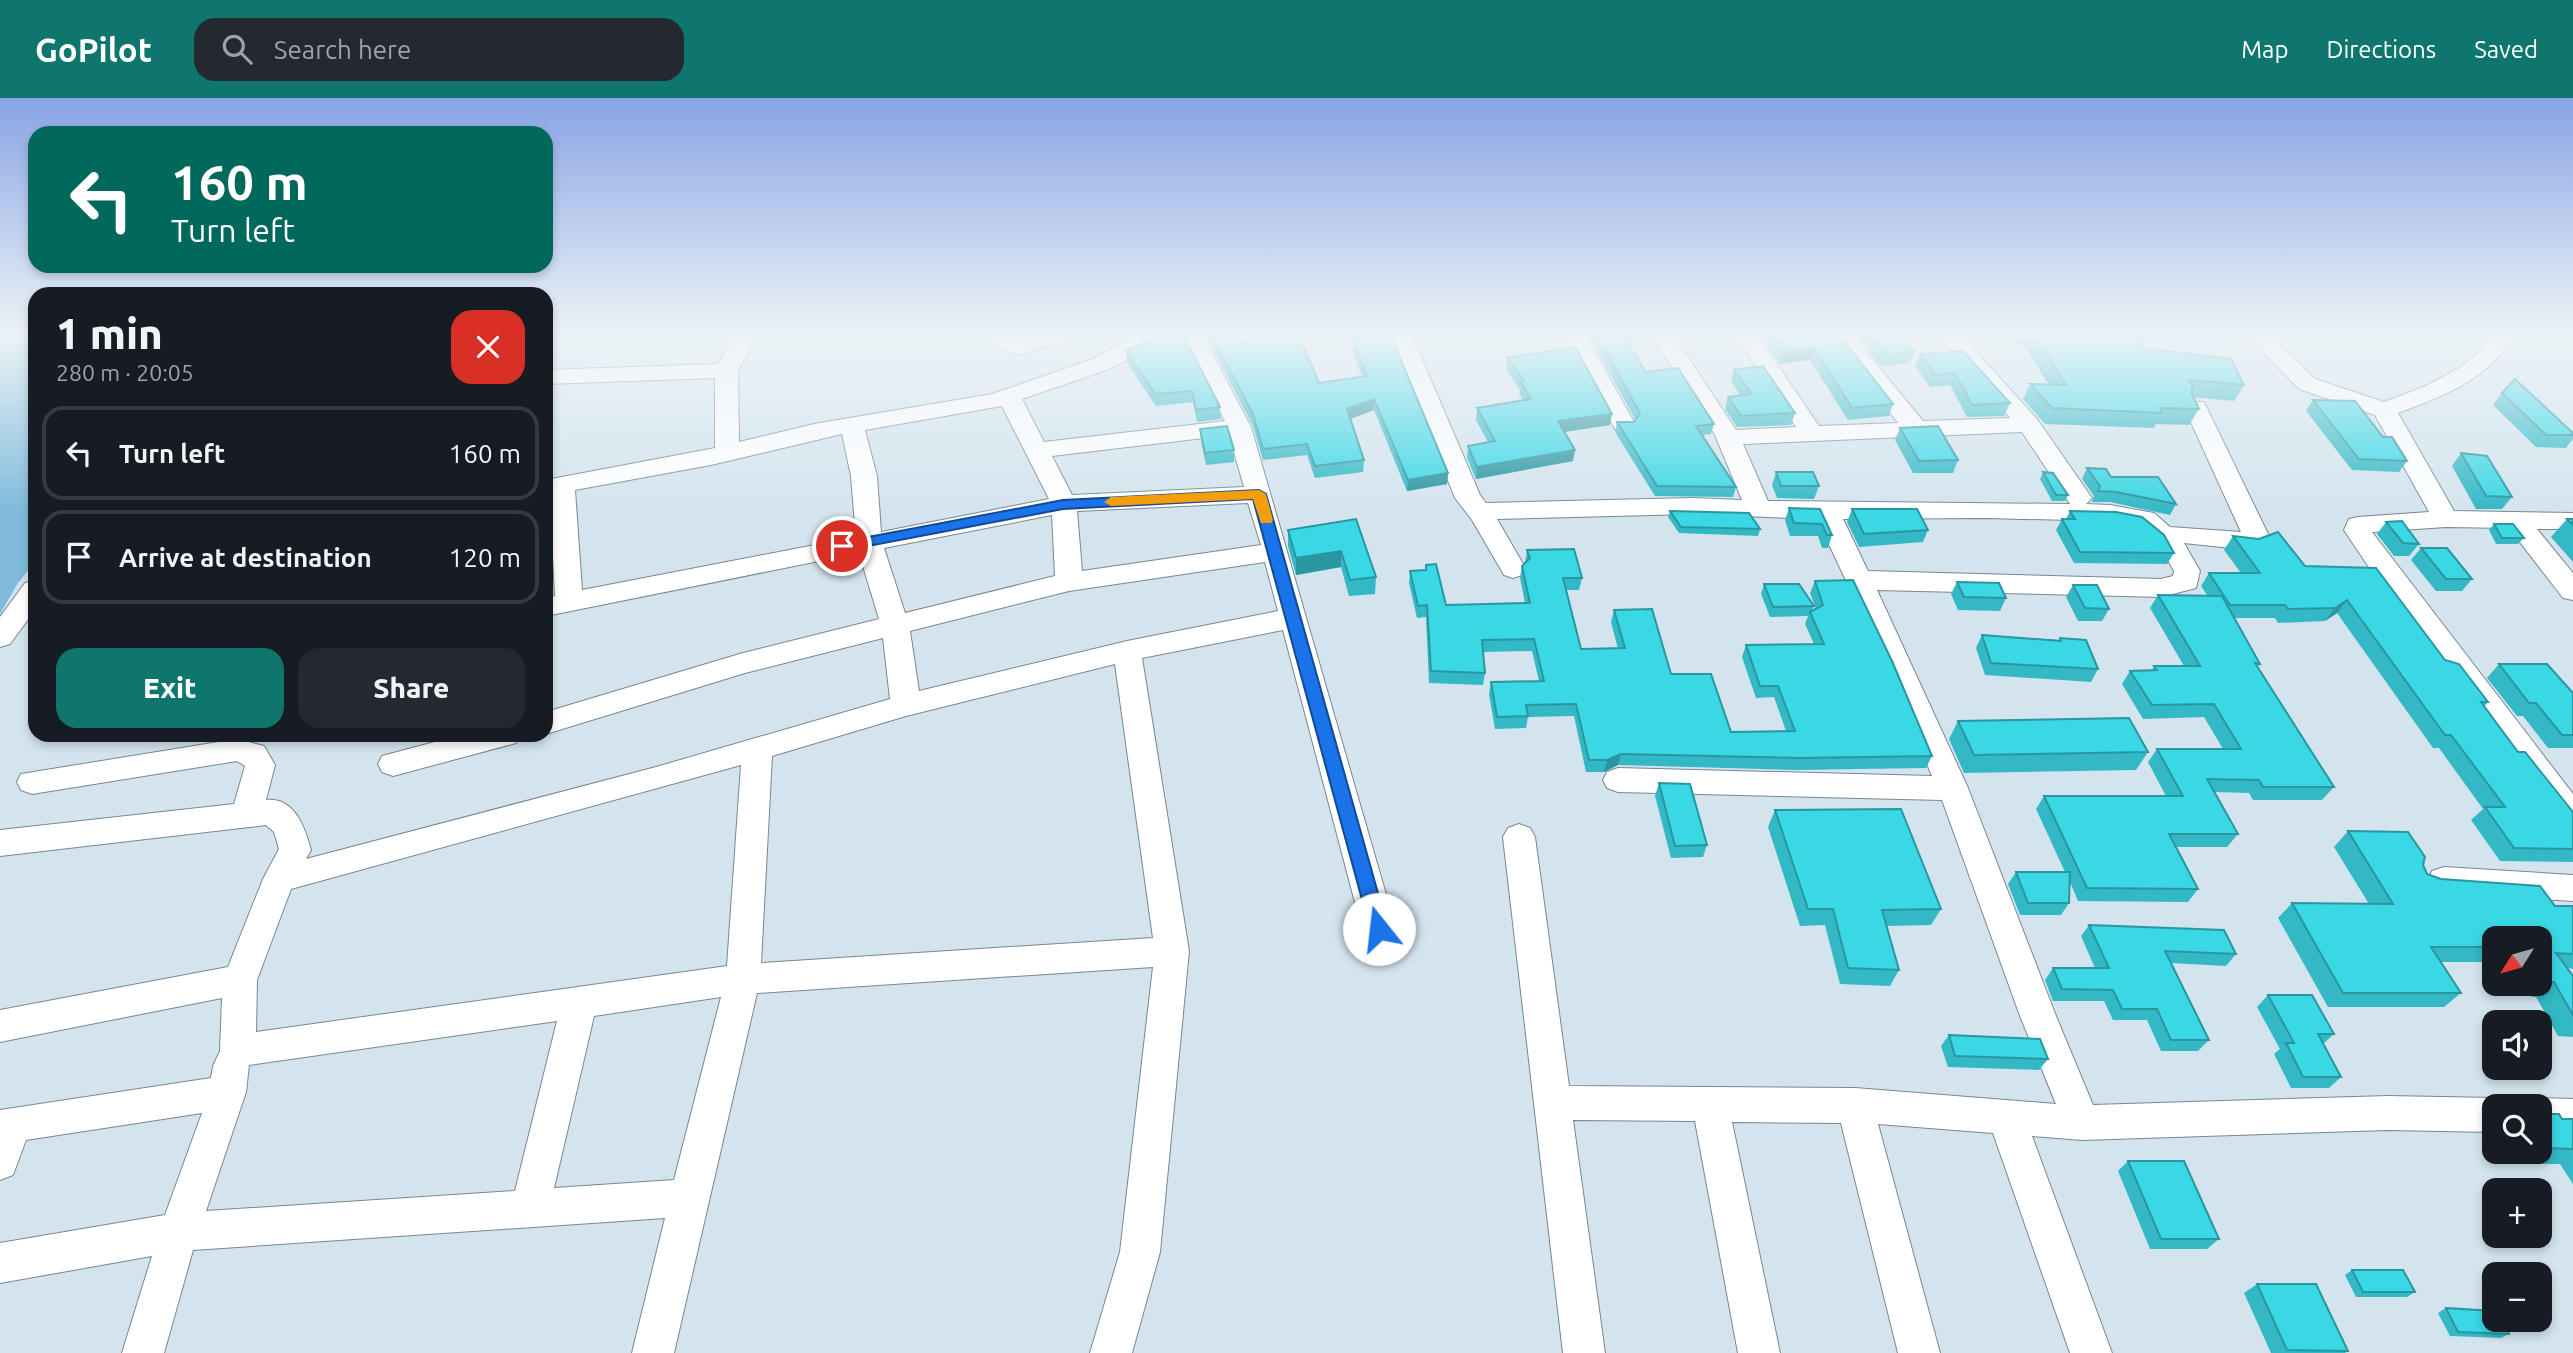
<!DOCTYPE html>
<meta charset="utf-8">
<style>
:root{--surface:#171b24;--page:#242831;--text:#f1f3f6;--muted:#9ea1a6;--line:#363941;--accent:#0f766e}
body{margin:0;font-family:Ubuntu,sans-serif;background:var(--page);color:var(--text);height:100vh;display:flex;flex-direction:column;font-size:26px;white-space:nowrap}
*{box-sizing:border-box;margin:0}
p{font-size:23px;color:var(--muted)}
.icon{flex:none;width:38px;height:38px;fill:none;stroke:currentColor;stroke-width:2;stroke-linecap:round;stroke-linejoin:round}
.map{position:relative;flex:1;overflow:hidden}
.drawer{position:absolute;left:28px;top:189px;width:525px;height:455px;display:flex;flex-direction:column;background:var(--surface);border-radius:21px;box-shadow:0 4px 10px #0003}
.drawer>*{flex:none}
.banner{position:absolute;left:28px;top:28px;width:525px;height:147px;border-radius:21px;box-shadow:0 4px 10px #0003;background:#00695c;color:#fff;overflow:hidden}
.needle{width:46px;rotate:233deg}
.buttons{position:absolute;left:2482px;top:828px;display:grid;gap:14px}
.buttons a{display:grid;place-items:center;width:70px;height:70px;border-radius:14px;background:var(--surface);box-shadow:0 4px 10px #0003;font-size:35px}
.pin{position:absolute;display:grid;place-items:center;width:60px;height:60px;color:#fff;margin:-30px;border:4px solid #fff;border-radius:50%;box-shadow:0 2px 7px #0007}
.me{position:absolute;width:77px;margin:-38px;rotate:344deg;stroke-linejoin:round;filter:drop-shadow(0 0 5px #0008)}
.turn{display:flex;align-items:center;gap:24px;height:147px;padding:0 28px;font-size:32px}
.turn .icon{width:91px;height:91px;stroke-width:2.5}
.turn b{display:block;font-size:49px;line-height:60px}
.round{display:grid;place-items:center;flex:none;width:74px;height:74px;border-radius:21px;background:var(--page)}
.overview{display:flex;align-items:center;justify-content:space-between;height:119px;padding:0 28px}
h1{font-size:42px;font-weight:800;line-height:52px}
.cta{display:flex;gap:14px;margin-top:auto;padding:14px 28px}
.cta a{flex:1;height:80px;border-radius:21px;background:var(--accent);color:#fff;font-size:28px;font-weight:800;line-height:80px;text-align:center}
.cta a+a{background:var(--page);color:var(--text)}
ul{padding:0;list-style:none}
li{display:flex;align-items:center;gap:21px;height:94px;margin:0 14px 10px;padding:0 14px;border:4px solid var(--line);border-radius:21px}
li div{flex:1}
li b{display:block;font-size:26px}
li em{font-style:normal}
header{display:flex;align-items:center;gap:42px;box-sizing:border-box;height:98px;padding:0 35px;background:var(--accent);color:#fff}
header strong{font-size:33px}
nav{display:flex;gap:38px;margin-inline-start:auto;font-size:24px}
.search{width:490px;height:63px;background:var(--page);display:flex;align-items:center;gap:18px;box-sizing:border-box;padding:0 24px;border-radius:21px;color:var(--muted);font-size:26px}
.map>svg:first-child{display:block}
.green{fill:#80bbdb}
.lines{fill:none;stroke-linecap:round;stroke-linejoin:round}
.minor-casing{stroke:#788790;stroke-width:2}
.minor{fill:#fff;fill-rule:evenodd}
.wall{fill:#32b9c5}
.shaded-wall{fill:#2996a0}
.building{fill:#3ad7e5;stroke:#2996a0;stroke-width:2}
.route{fill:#1a73e8;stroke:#114b97;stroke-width:2}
.slow{fill:#f59e0b}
</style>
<header>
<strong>GoPilot</strong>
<div class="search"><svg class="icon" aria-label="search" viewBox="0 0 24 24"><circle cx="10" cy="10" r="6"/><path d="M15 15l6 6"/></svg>Search here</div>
<nav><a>Map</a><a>Directions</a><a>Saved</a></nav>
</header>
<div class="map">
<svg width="2573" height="1255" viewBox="0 0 2573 1255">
<rect width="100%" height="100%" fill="#d4e4ee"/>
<path class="green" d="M0,238H35V464L18,485L0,516Z"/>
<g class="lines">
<g class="minor-casing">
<g id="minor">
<path d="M735,238H757L738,273L739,344L814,326L992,296L1093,261L1135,238H1168L1165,243L1109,271L1022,301L1044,344L1225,323L1181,238H1203L1251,329L1396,831L1391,841L1379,845L1367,841L1362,831L1283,532L1142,560L1189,853L1160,1154L1132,1255H1090L1120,1154L1153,869L757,895L674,1255H632L665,1120L193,1152L164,1255H122L152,1158L0,1185V1145L165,1117L202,1015L26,1042L13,1077L0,1082V1012L211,980L213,968L220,953L222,900L0,944V912L228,869L263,781L279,751L274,734L266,727L0,758V732L234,706L245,668L237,663L32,696L21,692L17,684L21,676L237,641L264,648L275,667L266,702C295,699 305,730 311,752L306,761L656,669L890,601L883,540L745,575L546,636V614L743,555L879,521L859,455L546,518V500L555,498L550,397L546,398V382L715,350V280L546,286V272L718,266ZM1002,308L1049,401L881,434L877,378L865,332ZM842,336L851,378L856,439L582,492L575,392L711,367ZM1229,337L1244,389L1072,397L1052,358ZM1248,405L1261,447L1082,473L1077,413ZM1052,417L1055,478L905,515L884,450ZM1265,464L1278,513L1127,543L919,593L910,533L1069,493ZM1115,566L1153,840L761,865L772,658L906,618ZM741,667L727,868L256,934L257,882L291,791ZM721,899L674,1082L554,1090L594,918ZM557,923L515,1093L206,1113L246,994L249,967Z"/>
<path d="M995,238H1017L1018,243L1033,238H1071L1068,243L1016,257L999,251Z"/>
<path d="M1390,238H1412L1480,397L1486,405L1692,400L1742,402L1715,337L1652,238H1674L1736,332L1796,329L1736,238H1758L1819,328L1898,325L1830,238H1853L1923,323L2010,320L1938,238H1962L2037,321L2092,400L2086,406L2110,407L2154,415L2170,429L2241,434L2184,309L2188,304H2204L2269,438L2259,449L2250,452L2184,445L2200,473L2196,490L2161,499L1877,492L1968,690L2056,918L2093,1007L2388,998L2494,1000L2509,1008H2494V1034L2388,1032L2082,1042L2032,1038L2112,1255H2070L1993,1035L1878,1026L1940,1255H1898L1841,1025L1732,1024L1780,1255H1738L1695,1023L1573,1022L1605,1255H1563L1503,739L1508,730L1519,726L1530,730L1535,739L1569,988L1855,990L2056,1006L2020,918L1942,702L1618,694L1607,690L1603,682L1607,674L1618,670L1932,678L1889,574L1817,421L1692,416L1497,421L1526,471L1522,477L1513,480L1504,477L1472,422L1455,400ZM2022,334L2070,406L1768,403L1743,346ZM1986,420L2110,423L2137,428L2159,447L2174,473L2173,478L2161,481L1868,473L1843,421Z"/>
<path d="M1564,238H1586L1635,326L1631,331L1623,333L1615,331Z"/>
<path d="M2248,238H2272L2315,281L2384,304L2426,288L2459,270L2474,259L2492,238H2514C2487,282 2444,298 2398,315L2454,413L2573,415V431H2537L2573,475V502L2563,500L2509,430L2446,429L2372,434L2573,696V731L2562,728L2378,483L2344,432L2349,421L2358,419L2429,414L2375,317L2299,291Z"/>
<path d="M35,483V512L10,546L0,549V519L25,485Z"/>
<path d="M461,637H520L516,645L393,678L382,674L378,666L382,658Z"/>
<path d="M2444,769L2573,777V803L2444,795L2432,791L2428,782L2432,773Z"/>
<path d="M2539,1000L2573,1001V1035L2539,1034V1008H2524Z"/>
</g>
</g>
<use href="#minor" class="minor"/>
</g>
<g class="wall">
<path d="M1206,238H1234L1238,243L1319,285L1362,279L1347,238H1391L1448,375L1447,386L1407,393L1374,312L1350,321L1364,362L1363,374L1315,380L1307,357L1263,362L1253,328Z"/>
<path d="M1589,238H1651V241L1627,244L1646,274L1714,326L1711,336L1702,337L1736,389L1733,399L1655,398L1615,334L1617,324H1634L1635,321Z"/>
<path d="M1761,238H1840L1893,306L1889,318L1848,322L1810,262L1780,266Z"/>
<path d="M1857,238H1902L1914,254L1910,265L1881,268Z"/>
<path d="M2007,238H2231L2228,244L2142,245V250L2244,287L2234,303L2193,299L2199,311L2189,327L2156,326L2154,330L2045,326L2023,301L2030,286H2048L2024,247L2015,248Z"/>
<path d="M1126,253L1220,309L1221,321L1197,324L1193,304L1156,308L1127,265Z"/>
<path d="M1920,256L2010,305L2004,318L1967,319L1950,287L1930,289L1915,268Z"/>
<path d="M1507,260L1610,327L1564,334L1573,363L1476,381L1467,360L1468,348L1488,344L1476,322L1477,310L1523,302L1519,295L1520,292L1506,271Z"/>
<path d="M1734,272L1795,315L1791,327L1737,329L1725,311L1728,299L1741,298L1731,283Z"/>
<path d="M2502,295L2573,335V341L2566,350L2536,349L2493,307Z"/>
<path d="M2313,302L2383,339L2407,363L2399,374L2352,372L2306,313Z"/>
<path d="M1900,330L1958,362L1953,375H1913L1895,342Z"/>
<path d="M1200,331L1234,352V364L1206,367L1201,343Z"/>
<path d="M2461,355L2512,399L2502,411H2476L2452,368Z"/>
<path d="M2087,370L2111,379L2176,406L2170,417L2110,404H2092L2094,398L2082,381Z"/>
<path d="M1776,374L1819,388L1814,401L1777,400L1772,387Z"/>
<path d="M2043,374L2068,397L2065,403H2052L2040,381Z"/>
<path d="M1789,410L1820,411L1832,437L1828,450H1822L1818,438H1790L1785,422Z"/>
<path d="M1852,411L1928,432L1923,444L1859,449L1847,424Z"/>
<path d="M1670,413L1760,431L1758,438L1679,435L1668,419Z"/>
<path d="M2070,413L2174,455L2167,466L2074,465L2056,432L2062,421H2066Z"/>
<path d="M1356,421L1376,479L1375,496L1349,498L1341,469L1296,477L1288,448V432Z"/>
<path d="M2567,421H2573V464L2551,439Z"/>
<path d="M2386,424L2419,446L2409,458H2394L2377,436Z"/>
<path d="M2494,426L2524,440L2518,446H2496L2489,432Z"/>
<path d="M2233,438L2305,468L2445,562L2488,604L2484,609L2518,654L2573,714V764L2500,763L2471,722L2483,711L2439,650H2433L2337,515L2325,523L2278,525L2275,520H2234L2260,566L2257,569L2334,689L2322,702H2253L2249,695L2214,694L2238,736L2227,749H2176L2198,791L2188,804L2078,803L2070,784L2069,805L2061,817H2020L2008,786L2016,774H2065L2036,711L2044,698H2166L2148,664L2157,651H2223L2204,619L2143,621L2122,586L2130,573L2152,572L2154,568H2184L2150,510L2158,497H2207L2201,488L2209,475H2241L2224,452Z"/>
<path d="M2421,450L2472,481L2462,493H2436L2411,462Z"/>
<path d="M1527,452L1582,480L1579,492H1566L1581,551H1618L1611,524L1614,512L1671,576L1731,634L1786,633L1774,599L1756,600L1742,559L1746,547L1814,546L1805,526L1808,518L1770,519L1761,496L1764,486L1814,508L1812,513L1816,511L1810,495L1815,483L1932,658L1926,670L1795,672L1618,667L1604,674H1586L1574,618L1528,619L1526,630L1495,631L1489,596L1491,584L1539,583L1532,553L1483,554L1485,575L1483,587L1429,585L1426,519L1417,520L1409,485L1410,473L1425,472L1426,467L1446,507L1525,505L1520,480L1522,468L1525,465Z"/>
<path d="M1957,484L2006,500L2000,513L1958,512L1951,496Z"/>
<path d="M2073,487L2109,511L2102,523H2078L2066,499Z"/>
<path d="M1982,537L2059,542L2060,540L2098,571L2091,584L1985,577L1976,550Z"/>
<path d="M2499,566L2573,595V650H2548L2523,618H2517L2487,580Z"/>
<path d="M1958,623L2148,654L2136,672L1964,675L1949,641Z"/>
<path d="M1659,685L1707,747L1703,759L1671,760L1655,698Z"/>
<path d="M1775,712L1941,811L1931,827L1886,828L1899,872L1890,888L1840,886L1825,827L1800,828L1768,729Z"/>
<path d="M2348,733L2423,767L2427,776L2441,781L2555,808H2573V871L2568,870L2573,878V939L2558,938L2536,899H2532L2522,886H2539V840H2494V864H2441L2461,895L2444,909H2328L2278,820L2292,805L2369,806L2334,749Z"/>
<path d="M2089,827L2236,856L2226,868L2171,865L2209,942L2198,953H2161L2147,922H2113L2104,903H2053L2045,882L2053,870H2095L2081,838Z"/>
<path d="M2268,897L2334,936L2323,946L2341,979L2329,990H2291L2274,956L2280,951L2257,909Z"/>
<path d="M1949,937L2048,961L2039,972L1948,969L1941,948Z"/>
<path d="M2539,1016L2562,1021H2573V1086L2560,1066H2525L2517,1054H2539Z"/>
<path d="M2128,1063L2219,1141L2207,1151H2150L2118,1073Z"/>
<path d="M2352,1172L2415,1194L2407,1199H2356L2345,1177Z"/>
<path d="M2257,1186L2348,1253L2345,1255H2271L2244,1195Z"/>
<path d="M2446,1210L2509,1236L2501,1240L2450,1238L2438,1215Z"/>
</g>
<g class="shaded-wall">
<path d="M1814,250L1810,262L1780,266L1784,254Z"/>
<path d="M1374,301V312L1347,322V311Z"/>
<path d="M1612,316L1610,327L1556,335L1558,323Z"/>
<path d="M1575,352L1573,363L1476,381L1477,369Z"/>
<path d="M1448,375L1447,386L1407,393L1408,382Z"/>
<path d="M1341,453V469L1296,477V460Z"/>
<path d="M2347,502L2337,515L2325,523L2335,510Z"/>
<path d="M1621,656L1618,667L1604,674L1607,662Z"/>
</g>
<g class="building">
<path d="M1156,238H1184L1220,309L1196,312L1192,293L1155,296L1126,253Z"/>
<path d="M1212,238H1234L1238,243L1271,238H1299L1319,285L1367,278L1352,238H1391L1448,375L1408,382L1374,301L1347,311L1364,362L1315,368L1307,346L1263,351L1253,316Z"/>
<path d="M1597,238H1623L1646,274L1678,270L1714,326L1696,328L1736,389L1657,388L1617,324H1634L1640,315Z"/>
<path d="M1773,238H1840L1893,306L1852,310L1814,250L1784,254Z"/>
<path d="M1870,238H1902L1914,254L1885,257Z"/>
<path d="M2035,238H2142V250L2231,261L2244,287L2189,282L2193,288L2191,294L2199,311L2160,310L2162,315L2052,310L2030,286L2066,287Z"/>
<path d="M1575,249L1612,316L1558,323L1575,352L1477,369L1468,348L1495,343L1477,310L1531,301L1521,284L1524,283L1507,260Z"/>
<path d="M1963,253L2010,305L1972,307L1955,275L1935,277L1920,256Z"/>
<path d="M1763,268L1795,315L1741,318L1728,299L1752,296L1734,272Z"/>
<path d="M2515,281L2573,335V337H2546L2502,295Z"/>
<path d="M2313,302L2355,303L2383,339H2392L2407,363L2359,361Z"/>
<path d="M1227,328L1234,352L1205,355L1200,331Z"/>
<path d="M1938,328L1958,362L1919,363L1900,330Z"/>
<path d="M2461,355L2487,358L2512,399L2486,398Z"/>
<path d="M2087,370L2106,371L2111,379H2158L2176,406L2116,394L2098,393L2100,388Z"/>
<path d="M1776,374H1813L1819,388H1781Z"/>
<path d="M2043,374L2053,375L2068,397H2056Z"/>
<path d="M1789,410L1820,411L1832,437H1827L1822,426L1794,425Z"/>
<path d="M1852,411H1917L1928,432L1864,436Z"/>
<path d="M1670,413L1749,415L1760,431L1681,429Z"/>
<path d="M2070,413L2116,414L2142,419L2164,437L2174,455L2080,454L2062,421H2075Z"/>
<path d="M1356,421L1376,479L1350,482L1341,453L1296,460L1288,432Z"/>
<path d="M2567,421H2573V427Z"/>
<path d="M2402,423L2419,446L2403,445L2386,424Z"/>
<path d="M2494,426H2513L2524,440H2502Z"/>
<path d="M2278,434L2305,468L2376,470L2445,562L2459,566L2488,604H2481L2518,654H2525L2573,714V751L2514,750L2485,709H2505L2451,637H2445L2347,502L2335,510L2288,511L2285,507H2230L2209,475H2260L2233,438L2259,441Z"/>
<path d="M2421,450H2447L2472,481H2446Z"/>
<path d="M1574,451L1582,480H1563L1581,551L1625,550L1614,512L1652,511L1671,576H1711L1731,634L1795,633L1778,588H1760L1746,547L1824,546L1810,514L1823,507L1815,483L1853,482L1892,563L1932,658L1799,660L1621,656L1607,662H1589L1576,606L1526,607L1528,618L1497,619L1491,584L1544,583L1534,541L1482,542L1485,575L1431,573L1427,507L1418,508L1410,473L1426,472V467L1436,466L1446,507L1530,505L1522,468L1530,460L1527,452Z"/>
<path d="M1957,484L1999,485L2006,500L1964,499Z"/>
<path d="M1764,486H1799L1814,508L1773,509Z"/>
<path d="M2073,487H2097L2109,511L2085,510Z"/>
<path d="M2158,497L2222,498L2260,566L2255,565L2334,689H2263L2259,682L2207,681L2238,736H2169L2198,791L2087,790L2044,698H2183L2157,651H2241L2214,606L2152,607L2130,573L2157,572L2154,568H2200Z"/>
<path d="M1982,537L2061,543L2060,540L2086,542L2098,571L1991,565Z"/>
<path d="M2499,566H2547L2573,595V637H2562L2536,605H2529Z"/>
<path d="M2129,620L2148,654L1974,657L1958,623Z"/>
<path d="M1659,685L1690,686L1707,747L1675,748Z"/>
<path d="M1901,711L1941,811L1882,812L1899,872L1848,870L1833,811H1808L1775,712Z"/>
<path d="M2348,733L2408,734L2425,759L2423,767L2427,776L2441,781L2540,788L2555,808H2573V856L2556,855L2573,878V917L2554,884H2550L2539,870V840H2494V849H2431L2461,895H2343L2292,805L2393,806Z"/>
<path d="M2016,774H2070L2069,805H2028Z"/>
<path d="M2089,827L2224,832L2236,856L2165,853L2209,942H2171L2157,911H2122L2113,892L2062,891L2053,870H2109Z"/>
<path d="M2268,897H2312L2334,936H2318L2341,979H2303L2286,945H2294Z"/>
<path d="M1949,937L2040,941L2048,961L1955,958Z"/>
<path d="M2539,1016H2559L2562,1021H2573V1051L2548,1050L2539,1037Z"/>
<path d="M2128,1063H2184L2219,1141H2161Z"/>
<path d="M2352,1172H2403L2415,1194H2363Z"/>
<path d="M2257,1186H2316L2348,1253L2287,1252Z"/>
<path d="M2446,1210L2494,1213V1222H2502L2509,1236L2458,1234Z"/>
</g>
<linearGradient id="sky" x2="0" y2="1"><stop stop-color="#89a4e5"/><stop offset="0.57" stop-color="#ecf3f7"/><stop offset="1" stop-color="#ecf3f7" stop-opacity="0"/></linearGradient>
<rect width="2573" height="414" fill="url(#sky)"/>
<path class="route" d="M1259,392L1266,396L1388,831L1385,837L1379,839L1372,837L1370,831L1253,401L1063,411L842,453L835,448L842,444L1063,402Z"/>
<path class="slow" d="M1259,392L1266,396L1273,422L1271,425H1261L1253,401L1111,408L1104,404L1111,399Z"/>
</svg>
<div class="buttons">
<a><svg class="needle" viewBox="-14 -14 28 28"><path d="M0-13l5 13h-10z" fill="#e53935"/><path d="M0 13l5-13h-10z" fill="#9ea1a6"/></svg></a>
<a><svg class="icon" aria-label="sound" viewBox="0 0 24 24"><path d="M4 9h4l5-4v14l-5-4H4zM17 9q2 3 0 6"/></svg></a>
<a><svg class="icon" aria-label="search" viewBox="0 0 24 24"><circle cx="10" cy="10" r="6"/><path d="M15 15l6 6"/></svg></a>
<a>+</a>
<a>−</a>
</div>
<div class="pin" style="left:842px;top:448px;background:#d93025"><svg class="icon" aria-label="arrive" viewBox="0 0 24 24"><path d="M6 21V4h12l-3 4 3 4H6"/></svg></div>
<svg class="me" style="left:1379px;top:831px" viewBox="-20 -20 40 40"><circle r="19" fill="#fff"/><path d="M0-13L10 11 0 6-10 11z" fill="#1a73e8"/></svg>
<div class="banner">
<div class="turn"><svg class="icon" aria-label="left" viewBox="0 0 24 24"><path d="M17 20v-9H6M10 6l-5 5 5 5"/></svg><div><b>160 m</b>Turn left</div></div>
</div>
<section class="drawer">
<div class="overview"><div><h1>1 min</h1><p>280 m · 20:05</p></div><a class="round" style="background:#d93025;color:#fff"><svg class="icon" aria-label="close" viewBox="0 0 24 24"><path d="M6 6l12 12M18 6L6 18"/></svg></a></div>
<ul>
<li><svg class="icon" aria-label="left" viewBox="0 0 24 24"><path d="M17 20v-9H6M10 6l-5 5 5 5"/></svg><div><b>Turn left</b></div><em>160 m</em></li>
<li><svg class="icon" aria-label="arrive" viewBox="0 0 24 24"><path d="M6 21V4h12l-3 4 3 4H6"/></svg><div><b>Arrive at destination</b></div><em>120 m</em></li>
</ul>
<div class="cta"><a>Exit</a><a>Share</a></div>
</section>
</div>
